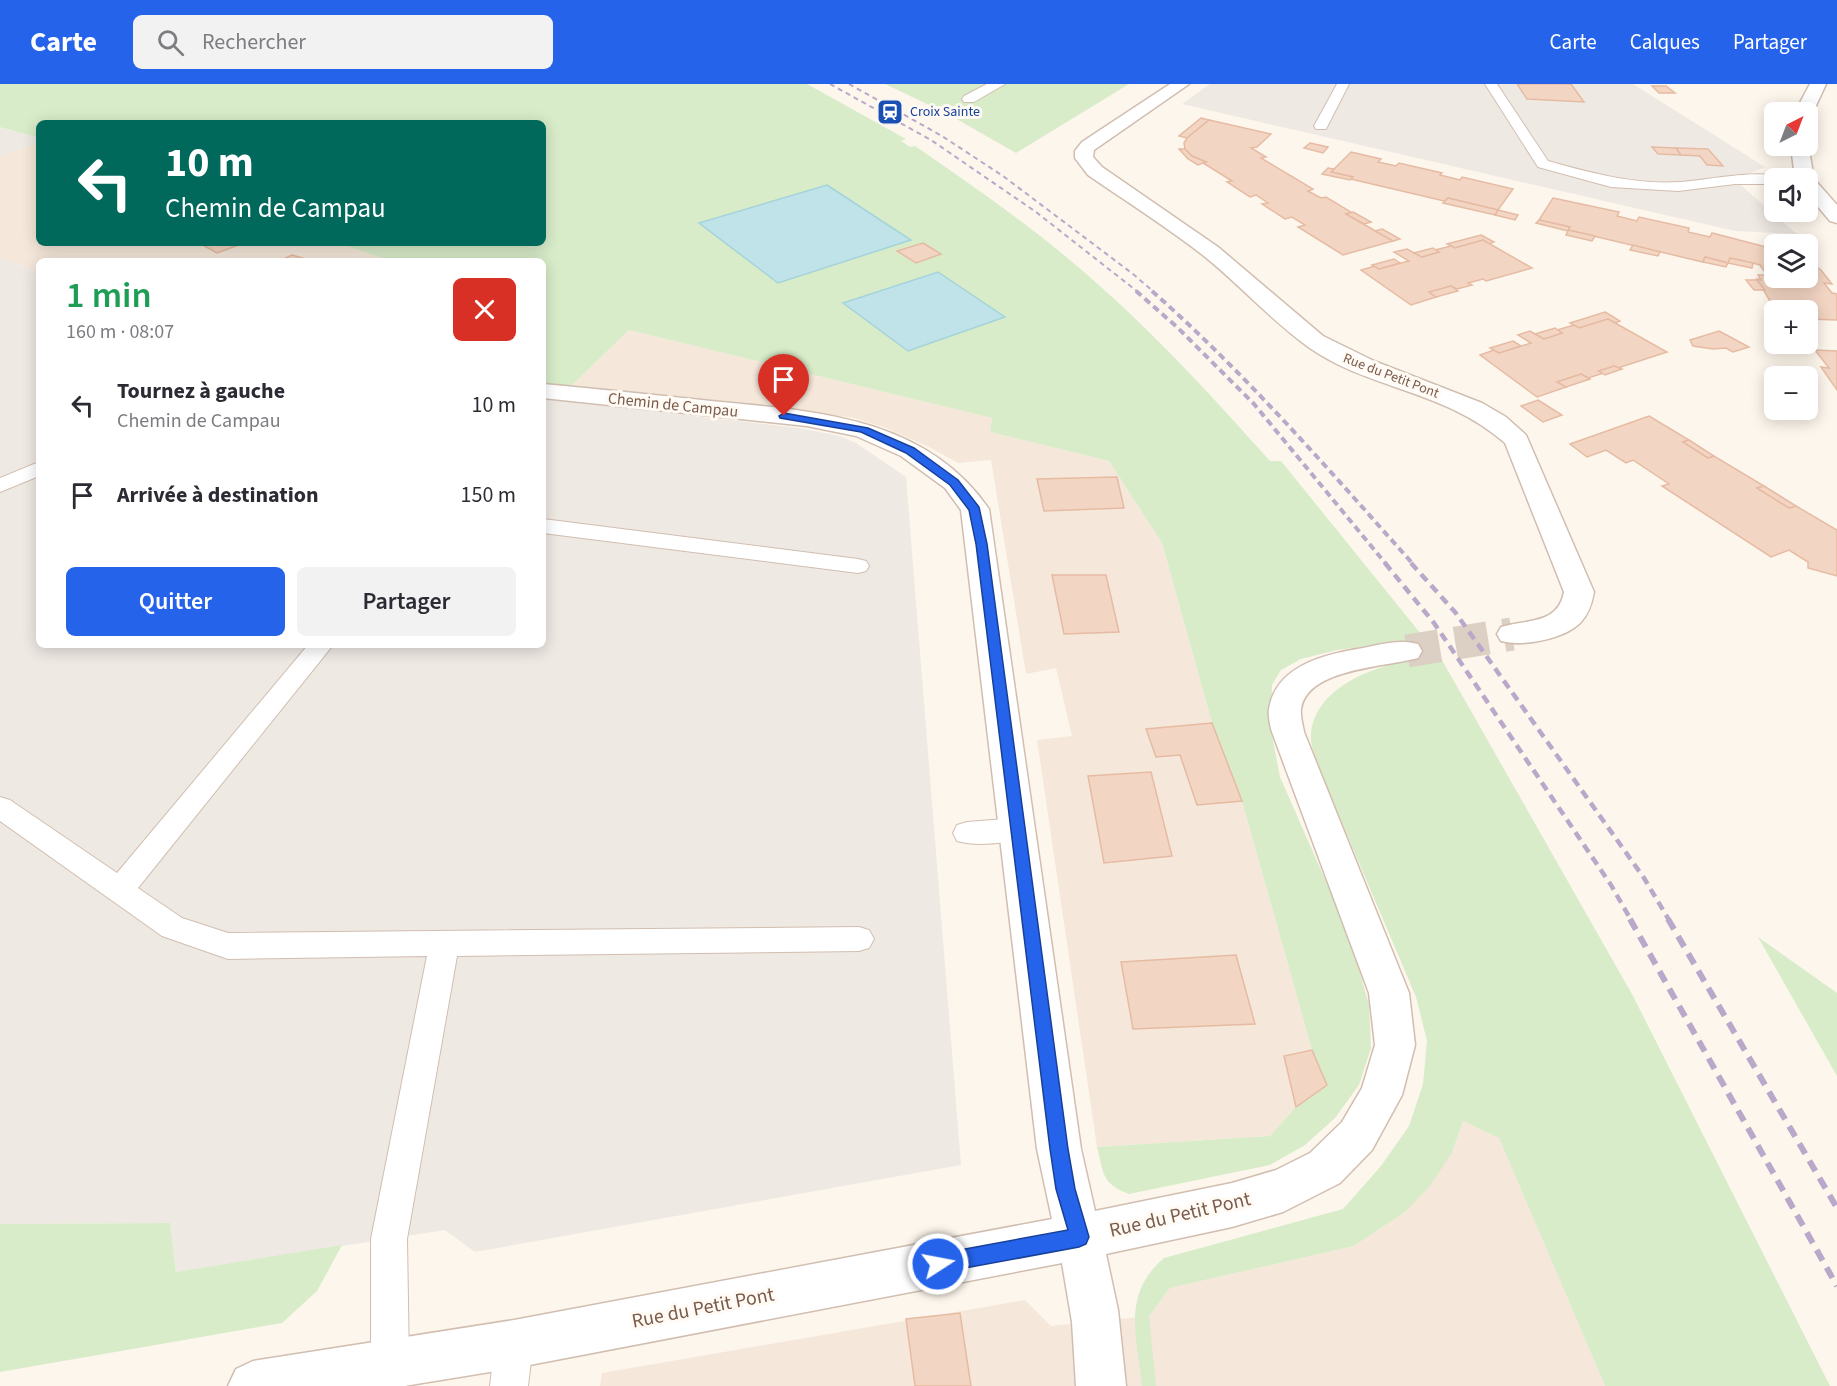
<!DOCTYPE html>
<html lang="fr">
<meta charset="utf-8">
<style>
:root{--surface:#fff;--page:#f2f2f3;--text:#2b2b33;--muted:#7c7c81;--accent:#2563eb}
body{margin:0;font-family:"Source Sans 3",sans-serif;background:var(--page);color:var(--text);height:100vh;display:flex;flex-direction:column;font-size:22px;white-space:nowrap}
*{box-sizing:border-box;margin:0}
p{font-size:20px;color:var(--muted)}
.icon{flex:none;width:33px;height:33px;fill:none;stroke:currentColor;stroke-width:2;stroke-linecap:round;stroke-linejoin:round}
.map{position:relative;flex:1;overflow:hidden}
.drawer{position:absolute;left:36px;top:174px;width:510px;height:390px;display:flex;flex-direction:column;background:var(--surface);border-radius:9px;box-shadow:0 3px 15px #0003}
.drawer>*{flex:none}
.guide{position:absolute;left:36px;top:36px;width:510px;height:126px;border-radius:9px;box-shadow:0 3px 15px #0003;background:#00695c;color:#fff;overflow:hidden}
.needle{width:39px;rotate:42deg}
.buttons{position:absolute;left:1764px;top:18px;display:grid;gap:12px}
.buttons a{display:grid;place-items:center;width:54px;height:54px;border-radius:9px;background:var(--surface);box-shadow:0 3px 15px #0003;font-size:30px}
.pin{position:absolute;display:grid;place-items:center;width:51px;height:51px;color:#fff;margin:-62px -26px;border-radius:50% 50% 50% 0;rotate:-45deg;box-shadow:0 0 6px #0007}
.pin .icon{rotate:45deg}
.me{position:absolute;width:66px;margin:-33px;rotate:79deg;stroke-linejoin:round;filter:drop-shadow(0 0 4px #0008)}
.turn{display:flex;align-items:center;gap:21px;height:126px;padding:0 30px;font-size:27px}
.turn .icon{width:78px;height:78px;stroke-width:2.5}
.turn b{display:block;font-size:42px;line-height:51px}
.round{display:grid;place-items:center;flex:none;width:63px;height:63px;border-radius:9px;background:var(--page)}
.headline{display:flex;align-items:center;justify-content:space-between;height:102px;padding:0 30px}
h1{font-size:36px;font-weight:600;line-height:45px;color:#1e9e55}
.action{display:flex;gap:12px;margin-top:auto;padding:12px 30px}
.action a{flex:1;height:69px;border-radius:9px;background:var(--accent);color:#fff;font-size:24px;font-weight:600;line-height:69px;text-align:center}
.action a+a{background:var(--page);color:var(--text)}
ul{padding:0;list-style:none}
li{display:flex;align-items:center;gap:18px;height:90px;padding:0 30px}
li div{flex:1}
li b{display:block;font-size:22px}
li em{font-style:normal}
header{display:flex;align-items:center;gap:36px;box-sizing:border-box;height:84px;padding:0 30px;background:var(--accent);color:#fff}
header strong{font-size:28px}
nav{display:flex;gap:33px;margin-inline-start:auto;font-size:21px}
.search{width:420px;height:54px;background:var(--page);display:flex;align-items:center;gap:15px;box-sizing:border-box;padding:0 21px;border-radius:9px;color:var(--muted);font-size:22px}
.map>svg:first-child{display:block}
.residential{fill:#f5e8da}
.industrial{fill:#efe9e4}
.green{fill:#d8ecc9}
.water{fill:#bfe3e8;stroke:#a5d3da;stroke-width:1.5}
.building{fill:#f3d5c3;stroke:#e6bba3;stroke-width:1.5}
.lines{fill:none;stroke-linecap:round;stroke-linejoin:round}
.minor-tunnel{stroke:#dcd0c4;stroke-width:33;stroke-dasharray:33 16;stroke-linecap:butt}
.service-casing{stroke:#d1beb0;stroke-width:2}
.minor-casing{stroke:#d1beb0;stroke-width:3}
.service{fill:#fff;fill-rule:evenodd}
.minor{fill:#fff;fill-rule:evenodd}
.rail-far3{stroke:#b9a8c9;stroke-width:2;stroke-dasharray:5 4;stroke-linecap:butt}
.rail-far2{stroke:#b9a8c9;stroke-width:4;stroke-dasharray:7 4.5;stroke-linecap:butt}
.rail-far1{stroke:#b9a8c9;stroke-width:4.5;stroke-dasharray:9 6;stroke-linecap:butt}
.rail{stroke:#b9a8c9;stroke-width:6;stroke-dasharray:12 8;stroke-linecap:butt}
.route{fill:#2563eb;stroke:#184099;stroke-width:1.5}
.labels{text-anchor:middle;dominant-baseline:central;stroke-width:6;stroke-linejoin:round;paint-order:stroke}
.far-transit-label{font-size:14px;fill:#164399;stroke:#fffaf3;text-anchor:start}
.far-street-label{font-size:14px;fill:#7a5c4d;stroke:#fffaf3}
.street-label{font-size:16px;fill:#7a5c4d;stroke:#fffaf3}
.near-street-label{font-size:20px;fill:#7a5c4d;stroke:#fffaf3}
</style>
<header>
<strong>Carte</strong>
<div class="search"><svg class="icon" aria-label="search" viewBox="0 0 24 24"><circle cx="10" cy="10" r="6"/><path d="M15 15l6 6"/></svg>Rechercher</div>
<nav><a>Carte</a><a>Calques</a><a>Partager</a></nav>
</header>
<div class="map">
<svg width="1837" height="1302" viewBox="0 0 1837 1302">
<rect width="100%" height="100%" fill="#fdf6ec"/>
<g class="residential">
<path d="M39,58V159H339L390,177H39V188L0,174V73Z"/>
<path d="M629,246L992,334L990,348L1109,377L1162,459L1212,639L1242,717L1312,966L1327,1001L1296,1023L1270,1052L1097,1063L1037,656L1072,652L1056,584L1026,590L991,376L958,379L927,362L886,344L854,334L814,328L570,303Z"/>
<path d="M1463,1037L1499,1054L1605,1302H600L602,1289L1025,1216L1051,1242L1149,1232L1170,1204L1354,1162L1405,1128L1452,1069Z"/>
</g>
<g class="industrial">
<path d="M1210,0H1633L1765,83L1735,96L1797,150L1735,147L1182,20Z"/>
<path d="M0,43L39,54V58L0,73Z"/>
<path d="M0,174L39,188V561H543V315L799,344L840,352L856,359L906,393L961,1081L475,1168L445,1146L176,1188L170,1139L0,1140Z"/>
</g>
<g class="green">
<path d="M0,0H807L906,55L901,57L910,63L915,62C979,106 1044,151 1101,203C1162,257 1216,317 1270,377H1281L1442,576L1633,912L1830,1302H1605L1499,1054L1463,1037L1452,1069L1429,1103L1405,1128L1354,1162L1170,1204L1149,1232L1156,1302H1142C1137,1252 1121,1211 1164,1174L1343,1125L1381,1082L1409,1042L1423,1000L1427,957L1416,913L1320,687C1317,677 1310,662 1311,651C1314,604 1373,582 1413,576L1402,558L1337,566L1301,575L1281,586L1272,601L1271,646L1280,693L1349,850L1369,921L1371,964L1359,1001L1335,1034L1305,1061L1270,1081L1129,1110C1101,1099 1104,1090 1097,1063L1270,1052L1296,1023L1327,1001L1312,966L1242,717L1212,639L1162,459L1109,377L990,348L992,334L629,246L570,303L543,300V177H390L339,159H543V39H39V54L0,43Z"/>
<path d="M885,0H1129L1016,69L946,29Z"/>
<path d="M1758,853L1837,909V992Z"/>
<path d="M170,1139L176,1188L342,1161L317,1207L282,1239L0,1288V1140Z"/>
</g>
<g class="water">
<path d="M827,101L911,156L778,199L699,139Z"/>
<path d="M938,188L1005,233L908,267L843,219Z"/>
</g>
<g class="building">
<path d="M1517,0H1571L1584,18L1527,15Z"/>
<path d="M1652,2H1666L1675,9H1659Z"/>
<path d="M1201,34L1209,36L1187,54L1179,52Z"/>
<path d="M1209,36L1271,50L1257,63L1251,64L1266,73L1261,74L1313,105L1308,107L1321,114L1326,113L1351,128L1346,130L1393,157L1343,171L1298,143L1305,141L1292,133L1285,135L1262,120L1268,119L1256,111L1250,113L1227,98L1232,97L1203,79L1206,78L1192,72L1185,65L1184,59L1187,54Z"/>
<path d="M1310,59L1328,63L1323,69L1304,64Z"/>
<path d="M1652,63L1676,64L1681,71L1658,70Z"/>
<path d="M1676,64L1708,65L1723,82L1707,81L1700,72L1681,71Z"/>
<path d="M1179,65H1185L1192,72L1206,78L1198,81L1188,75Z"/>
<path d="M1351,68L1381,75L1378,78L1396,82L1399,79L1442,89L1440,91L1460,96L1462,93L1513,105L1498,126L1448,114L1444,117L1351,95L1353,93L1331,88Z"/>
<path d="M1328,84L1334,85L1331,88L1353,93L1350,96L1322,90Z"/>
<path d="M1448,114L1498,126L1495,131L1443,119Z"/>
<path d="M1553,114L1619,128L1617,132L1637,137L1639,133L1689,144L1688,148L1710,153L1712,149L1774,165V194H1808V177L1821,186L1832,200L1824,199L1832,209L1837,210V236L1808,235V226H1789L1782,218L1770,217L1757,195L1761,196L1758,191H1767L1760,181L1753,179L1730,174L1728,179L1705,173L1703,178L1568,146L1570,143L1539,136Z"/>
<path d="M1498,126L1518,131L1515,136L1495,131Z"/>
<path d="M1353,128L1371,138L1364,140L1346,130Z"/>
<path d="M1539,136L1570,143L1568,146L1595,152L1592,157L1566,151L1568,147L1536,139Z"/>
<path d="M1382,145L1400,155L1393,157L1375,147Z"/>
<path d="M1481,151L1494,158L1489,160L1483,156L1455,164L1447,160Z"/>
<path d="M1785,155L1804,156L1809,161L1789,160Z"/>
<path d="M1483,156L1532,184L1486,197L1483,195L1468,199L1472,201L1457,205L1451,202L1429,208L1436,213L1411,221L1361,186L1375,182L1379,185L1409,177L1394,168L1407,165L1422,173L1439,168L1435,166L1451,162L1455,164Z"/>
<path d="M199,159H244L217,169Z"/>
<path d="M923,159L941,170L916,179L897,167Z"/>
<path d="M1633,161L1660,168L1658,172L1630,166Z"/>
<path d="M1433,164L1439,168L1422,173L1414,169Z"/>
<path d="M292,171L309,176L279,177Z"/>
<path d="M1705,173L1728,179L1726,183L1703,178Z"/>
<path d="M1730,174L1753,179L1752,184L1728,179Z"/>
<path d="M1394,175L1400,179L1379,185L1372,181Z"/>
<path d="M1746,196H1757L1765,206H1754Z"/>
<path d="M1451,202L1458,207L1436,213L1429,208Z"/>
<path d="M1770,217L1782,218L1789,226H1777Z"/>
<path d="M1605,228L1620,237L1615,239L1608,235L1579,244L1570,239Z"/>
<path d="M1608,235L1667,268L1618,284L1614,282L1599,287L1604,289L1588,294L1581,290L1557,298L1566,303L1537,313L1480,271L1494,266L1499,269L1531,259L1518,251L1530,247L1544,255L1562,249L1557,246L1574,241L1579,244Z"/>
<path d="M1555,244L1562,249L1544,255L1535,250Z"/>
<path d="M1719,247L1749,263L1733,268L1726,264L1713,265L1693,262L1690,256Z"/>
<path d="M1513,257L1521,262L1499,269L1490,264Z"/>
<path d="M1815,266L1837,267V306L1821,283L1829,284Z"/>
<path d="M1614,282L1622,285L1605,291L1599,287Z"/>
<path d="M1581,290L1590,295L1566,303L1557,298Z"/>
<path d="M1538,316L1562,331L1543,338L1521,322Z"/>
<path d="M1649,332L1689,356L1683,358L1708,374L1714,372L1764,402L1757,404L1789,424L1796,422L1837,446V492L1808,484V478L1789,466L1771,473L1662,402L1669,400L1633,376L1626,379L1606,366L1587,373L1570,360Z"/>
<path d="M1689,356L1714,372L1708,374L1683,358Z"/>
<path d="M1117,393L1124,424L1044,427L1037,395Z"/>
<path d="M1764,402L1796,422L1789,424L1757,404Z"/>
<path d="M1052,491H1106L1119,548L1064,550Z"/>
<path d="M1212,639L1242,717L1197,721L1180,671L1156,673L1146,645Z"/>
<path d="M1151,688L1172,772L1104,779L1088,692Z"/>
<path d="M1236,871L1255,940L1133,945L1121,878Z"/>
<path d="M1312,966L1327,1001L1296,1023L1284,972Z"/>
<path d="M960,1229L971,1302H915L906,1235Z"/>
</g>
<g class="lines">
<path class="minor-tunnel" d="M1407,567L1512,550"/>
<g class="service-casing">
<g id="service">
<path d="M987,0H1005L974,18H964L962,15L964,12Z"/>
<path d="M1337,0H1349L1326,45H1316L1314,42Z"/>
<path d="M1485,0H1497L1548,77C1591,89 1635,101 1680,98C1702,97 1763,84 1780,94H1774V100H1735L1678,107L1611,103L1538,83Z"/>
<path d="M39,378V392L0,408V394Z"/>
<path d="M543,435L858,475L866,477L869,482L866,487L858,489L543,449Z"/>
<path d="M308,561H333L138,804L182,834L228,849L859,843L869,846L874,855L869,864L859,867L457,872L407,1155L409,1280L406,1302H368L371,1280V1155L427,872L228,875L162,852L0,737V713L10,716L117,789Z"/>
<path d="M1018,734L1028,737L1032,745L1028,753C1008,759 977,763 957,757L953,749L957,741L967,738Z"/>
<path d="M514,1241L527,1247L533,1260L528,1302H490L495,1260L501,1247Z"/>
</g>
</g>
<g class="minor-casing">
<g id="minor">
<path d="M1170,0H1189L1094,66L1093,73L1102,83L1218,163L1323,252L1374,277L1482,319L1506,333L1526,351L1594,508C1592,519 1589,529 1581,538C1565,555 1523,563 1501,557L1497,550L1501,543C1527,535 1558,541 1564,508L1505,359C1444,305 1368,306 1307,262C1270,235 1239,200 1204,172C1167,143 1127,118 1088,91L1075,74V67L1082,58Z"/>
<path d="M1810,0H1826L1813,28L1808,32V28H1795Z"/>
<path d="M1808,60L1814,95L1837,121V139L1830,137L1808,111V94H1795L1791,62H1808Z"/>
<path d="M543,300C599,305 655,311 711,317C813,327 925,332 989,425L1081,1065L1095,1127L1232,1099L1276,1086L1310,1069L1342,1038L1362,1004L1375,961L1369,909L1272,648C1270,641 1268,632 1269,625C1276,581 1326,570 1363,564C1381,560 1400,555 1418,560L1422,567L1418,574C1387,583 1307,584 1301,625C1300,633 1303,641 1304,648L1409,909L1415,961L1402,1011L1372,1066L1340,1099L1283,1128L1232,1143L1106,1170L1118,1226L1126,1302H1076L1072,1238L1062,1179L514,1284L404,1302H228L236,1285L253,1277L514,1236L1052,1135L1037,1065L961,426L945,404L901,372L856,352L807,342L543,314Z"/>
</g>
</g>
<use href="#service" class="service"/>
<use href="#minor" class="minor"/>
<g class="rail-far3">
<path d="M830,0L931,56L1036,128L1138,208"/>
<path d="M849,0L942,52L1003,92L1133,190L1154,208"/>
</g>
<g class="rail-far2">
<path d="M1136,207L1177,243L1254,320L1386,480"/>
<path d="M1152,207C1247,291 1329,386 1413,480"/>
</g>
<g class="rail-far1">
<path d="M1385,479L1434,539L1611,801L1631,836"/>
<path d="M1411,479L1455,528L1644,794L1669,836"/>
</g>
<g class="rail">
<path d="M1630,835L1837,1202"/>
<path d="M1668,835L1837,1124"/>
</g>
</g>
<path class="route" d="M784,329L868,344L914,364L958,396L979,423L987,460L1068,1065L1075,1105L1089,1153L1086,1160L1079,1163L938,1189L931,1187L928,1180L931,1173L938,1170L1068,1146L1056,1105L1050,1065L976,460L969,426L950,401L906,369L861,348L780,334L779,332Z"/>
<defs>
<g id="station-square" transform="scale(1.35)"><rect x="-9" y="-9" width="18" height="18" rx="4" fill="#1a4fb4" stroke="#fffaf3"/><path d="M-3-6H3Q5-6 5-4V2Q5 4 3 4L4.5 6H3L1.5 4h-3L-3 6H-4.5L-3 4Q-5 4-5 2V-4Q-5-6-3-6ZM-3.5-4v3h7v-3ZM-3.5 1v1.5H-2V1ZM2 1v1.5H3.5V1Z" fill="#fff"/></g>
</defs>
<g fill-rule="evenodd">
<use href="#station-square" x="890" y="28"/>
</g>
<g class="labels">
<g class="far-transit-label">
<text x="910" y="28">Croix Sainte</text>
</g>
<g class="far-street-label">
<text transform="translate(1391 292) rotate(21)">Rue du Petit Pont</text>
</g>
<g class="street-label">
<text transform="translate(673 321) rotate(6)">Chemin de Campau</text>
</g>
<g class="near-street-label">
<text transform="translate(1180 1131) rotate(-13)">Rue du Petit Pont</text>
<text transform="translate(703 1224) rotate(-11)">Rue du Petit Pont</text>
</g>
</g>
</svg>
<div class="buttons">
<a><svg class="needle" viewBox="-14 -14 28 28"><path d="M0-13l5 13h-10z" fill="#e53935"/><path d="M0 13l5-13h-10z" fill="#7c7c81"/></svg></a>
<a><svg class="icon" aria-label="sound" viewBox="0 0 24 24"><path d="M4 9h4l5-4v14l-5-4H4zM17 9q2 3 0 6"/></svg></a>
<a><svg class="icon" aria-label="layers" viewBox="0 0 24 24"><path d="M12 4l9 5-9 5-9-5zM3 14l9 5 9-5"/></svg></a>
<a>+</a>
<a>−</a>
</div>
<div class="pin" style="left:784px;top:332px;background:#d93025"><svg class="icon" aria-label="arrive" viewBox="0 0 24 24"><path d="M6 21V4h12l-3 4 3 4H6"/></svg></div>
<svg class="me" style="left:938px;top:1180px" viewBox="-20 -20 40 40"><circle r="17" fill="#2563eb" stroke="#fff" stroke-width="3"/><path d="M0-11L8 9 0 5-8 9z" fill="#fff"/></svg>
<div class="guide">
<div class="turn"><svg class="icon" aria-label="left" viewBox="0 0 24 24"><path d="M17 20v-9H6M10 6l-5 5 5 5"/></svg><div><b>10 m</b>Chemin de Campau</div></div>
</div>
<section class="drawer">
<div class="headline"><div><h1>1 min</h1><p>160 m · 08:07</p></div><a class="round" style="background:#d93025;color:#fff"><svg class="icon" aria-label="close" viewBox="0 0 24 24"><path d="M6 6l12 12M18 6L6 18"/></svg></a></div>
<ul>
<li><svg class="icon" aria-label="left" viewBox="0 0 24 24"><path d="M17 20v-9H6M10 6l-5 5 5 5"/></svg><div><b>Tournez à gauche</b><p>Chemin de Campau</p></div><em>10 m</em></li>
<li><svg class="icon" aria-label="arrive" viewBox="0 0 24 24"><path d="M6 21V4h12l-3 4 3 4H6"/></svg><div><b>Arrivée à destination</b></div><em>150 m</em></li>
</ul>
<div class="action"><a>Quitter</a><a>Partager</a></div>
</section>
</div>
